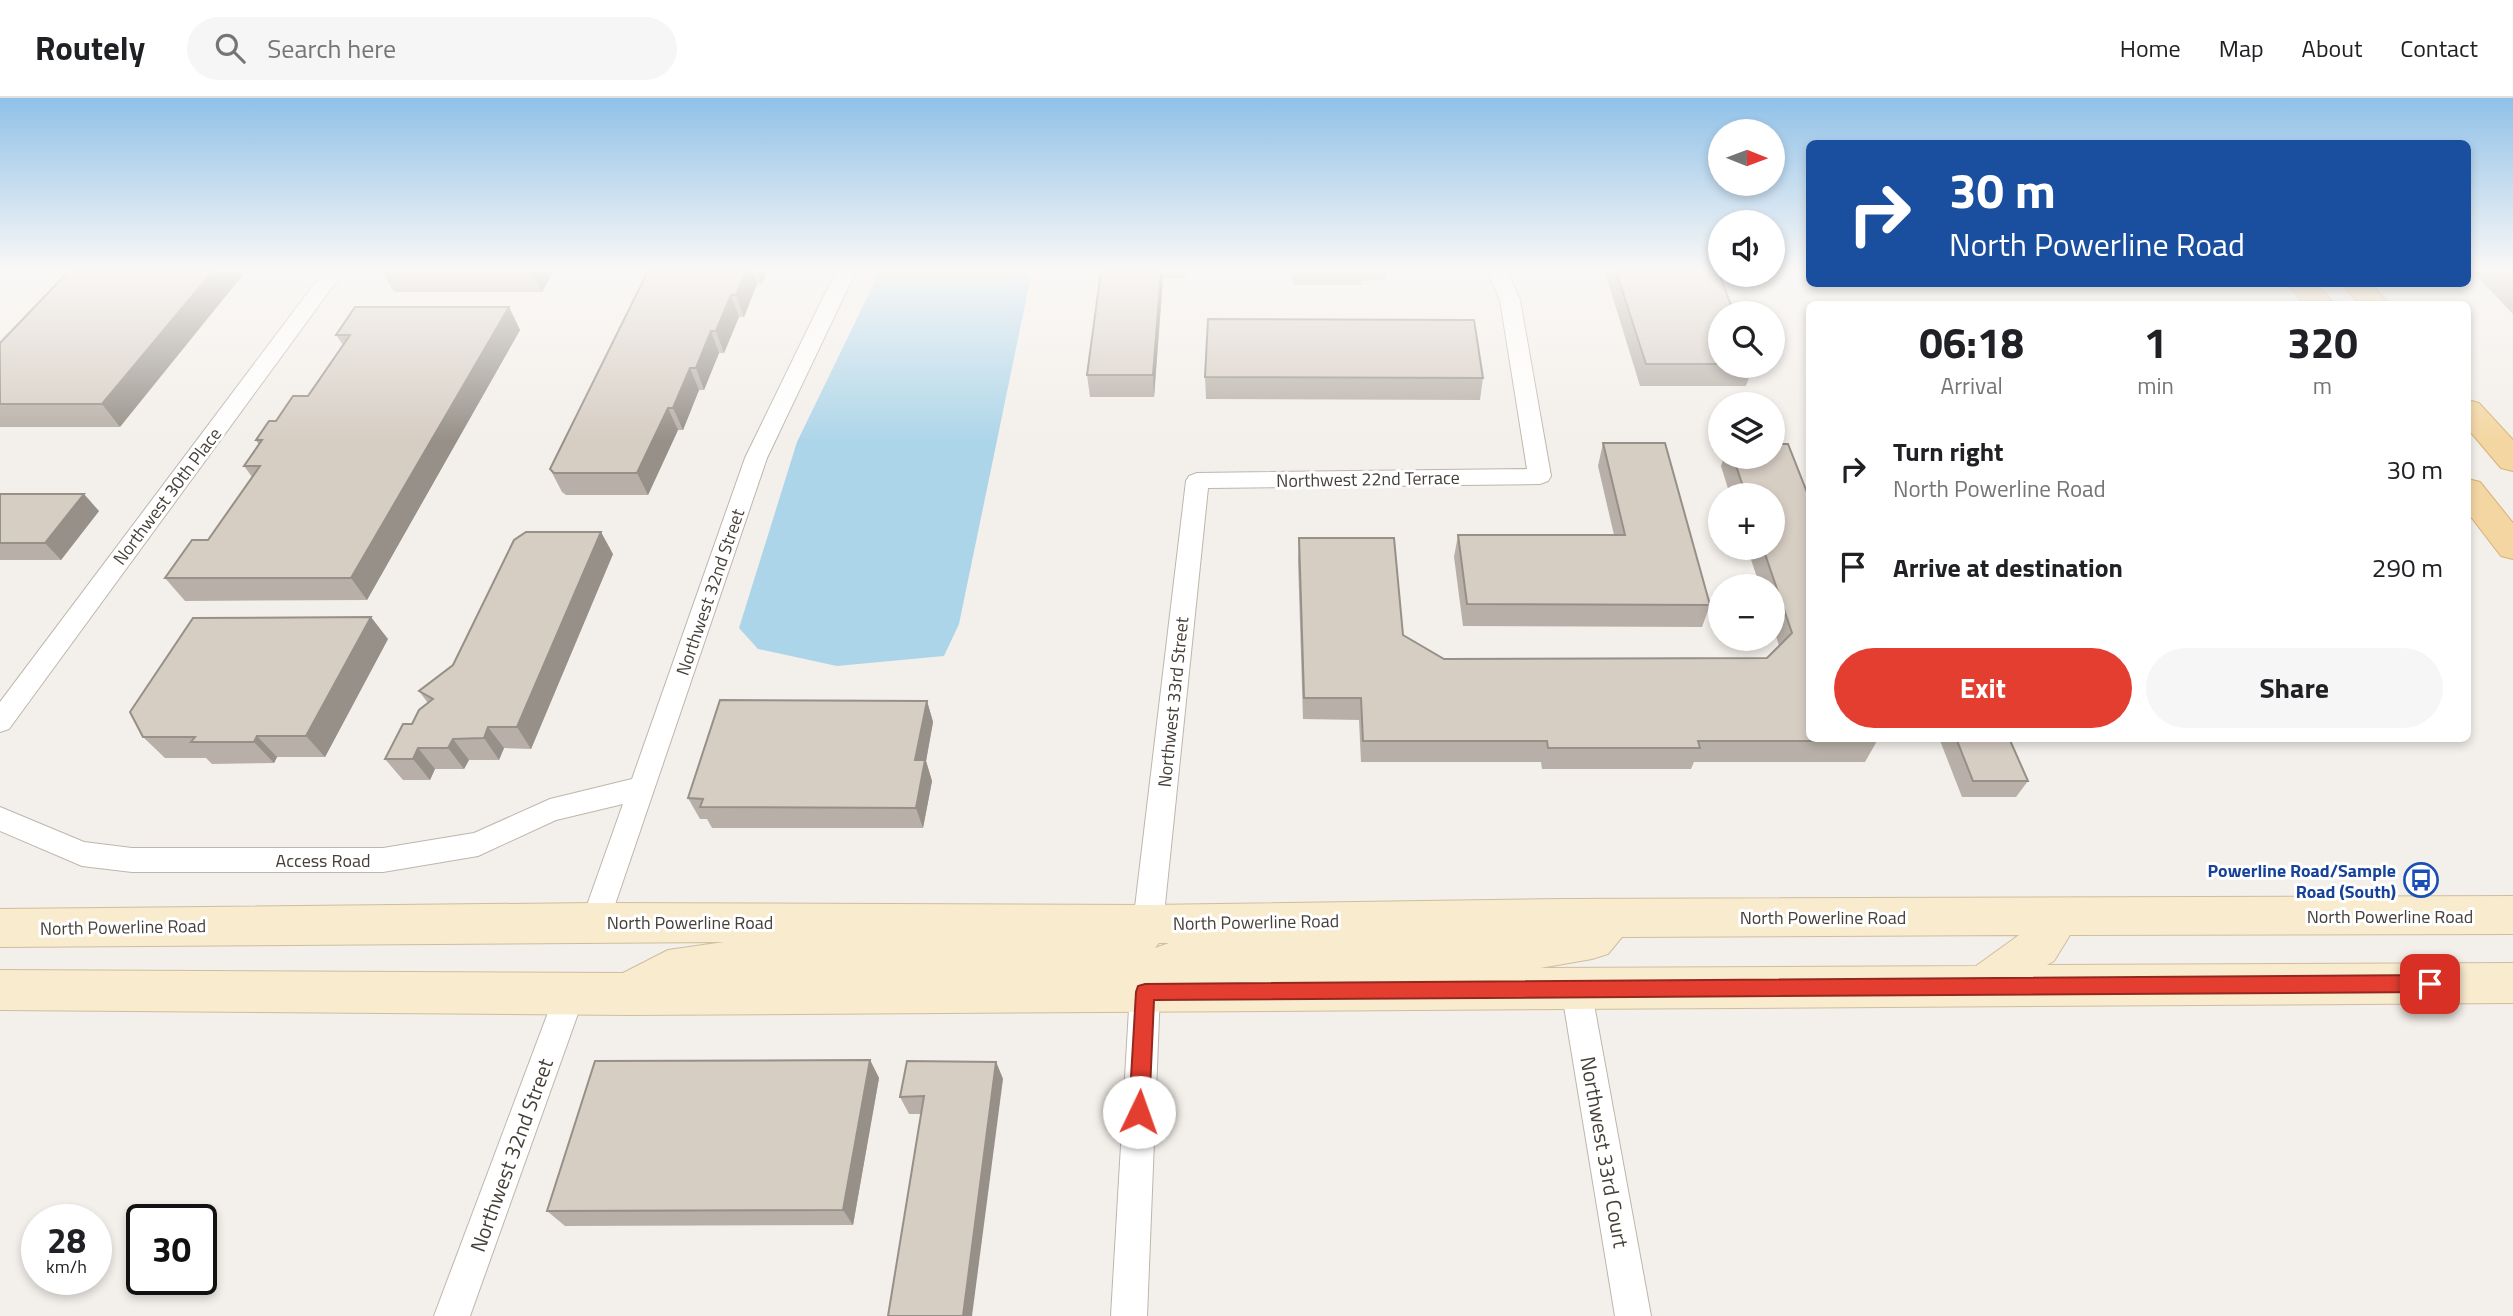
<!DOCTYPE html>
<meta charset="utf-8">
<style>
:root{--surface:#fff;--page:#f6f6f6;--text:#202124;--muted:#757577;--line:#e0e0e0;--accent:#e33e30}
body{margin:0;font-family:"Titillium Web",sans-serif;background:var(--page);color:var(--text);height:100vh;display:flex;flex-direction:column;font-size:26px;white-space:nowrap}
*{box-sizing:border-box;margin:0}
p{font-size:23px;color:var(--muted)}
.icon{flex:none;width:38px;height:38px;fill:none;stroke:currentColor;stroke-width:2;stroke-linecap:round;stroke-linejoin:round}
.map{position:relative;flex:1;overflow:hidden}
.drawer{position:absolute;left:1806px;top:203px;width:665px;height:441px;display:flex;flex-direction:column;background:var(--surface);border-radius:10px;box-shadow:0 4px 10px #0003}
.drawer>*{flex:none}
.banner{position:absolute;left:1806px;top:42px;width:665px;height:147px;border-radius:10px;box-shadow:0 4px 10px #0003;background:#1a4fa0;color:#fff;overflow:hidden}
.needle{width:46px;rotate:91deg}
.tools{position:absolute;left:1708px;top:21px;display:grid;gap:14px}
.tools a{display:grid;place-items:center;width:77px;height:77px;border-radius:50%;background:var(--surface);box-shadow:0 4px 10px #0003;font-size:35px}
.speed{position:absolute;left:21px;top:1106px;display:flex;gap:14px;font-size:35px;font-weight:700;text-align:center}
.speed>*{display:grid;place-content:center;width:91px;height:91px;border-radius:50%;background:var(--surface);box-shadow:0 4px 10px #0003;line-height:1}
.speed small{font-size:18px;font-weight:400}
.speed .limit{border:4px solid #111;border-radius:10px;background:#fff;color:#111}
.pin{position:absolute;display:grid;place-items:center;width:60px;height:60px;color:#fff;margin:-30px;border-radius:14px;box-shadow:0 4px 10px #0006}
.me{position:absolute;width:77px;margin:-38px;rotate:3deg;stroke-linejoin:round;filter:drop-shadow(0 0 5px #0008)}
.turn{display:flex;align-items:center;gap:24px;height:147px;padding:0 28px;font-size:32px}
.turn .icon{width:91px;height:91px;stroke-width:2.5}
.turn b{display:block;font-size:49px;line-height:60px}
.eta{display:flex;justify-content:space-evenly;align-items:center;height:119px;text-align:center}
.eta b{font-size:42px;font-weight:700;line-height:49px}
.button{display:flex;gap:14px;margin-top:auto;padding:14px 28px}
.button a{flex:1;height:80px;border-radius:42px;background:var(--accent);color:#fff;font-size:28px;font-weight:700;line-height:80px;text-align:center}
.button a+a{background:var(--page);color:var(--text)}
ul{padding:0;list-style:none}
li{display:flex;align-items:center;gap:21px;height:98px;padding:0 28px}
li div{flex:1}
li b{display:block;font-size:26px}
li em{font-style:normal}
header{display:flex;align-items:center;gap:42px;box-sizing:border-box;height:98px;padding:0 35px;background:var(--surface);border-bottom:2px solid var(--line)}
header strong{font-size:33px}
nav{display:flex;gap:38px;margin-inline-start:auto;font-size:24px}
.search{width:490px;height:63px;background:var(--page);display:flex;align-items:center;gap:18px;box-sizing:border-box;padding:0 24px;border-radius:38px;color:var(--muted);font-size:26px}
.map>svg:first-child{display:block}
.water{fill:#add5e9}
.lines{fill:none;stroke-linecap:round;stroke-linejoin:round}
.minor-casing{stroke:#beb6ad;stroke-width:2}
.secondary-casing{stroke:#cebe9e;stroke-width:2}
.primary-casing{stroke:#d7b273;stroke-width:2}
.minor{fill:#fff;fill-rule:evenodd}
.secondary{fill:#f9ebce;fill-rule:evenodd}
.primary{fill:#f4d6a2;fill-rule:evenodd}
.wall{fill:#b8b0a8}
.shaded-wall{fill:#969088}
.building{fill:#d6cdc3;stroke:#969088;stroke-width:2}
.route{fill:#e33e30;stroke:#94281f;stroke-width:2}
.labels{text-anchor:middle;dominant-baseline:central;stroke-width:6;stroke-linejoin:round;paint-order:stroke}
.street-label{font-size:18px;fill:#464039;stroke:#fff}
.transit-label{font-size:18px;font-weight:bold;fill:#164399;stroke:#fff;text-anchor:end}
.near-street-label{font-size:21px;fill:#464039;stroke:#fff}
</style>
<header>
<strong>Routely</strong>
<div class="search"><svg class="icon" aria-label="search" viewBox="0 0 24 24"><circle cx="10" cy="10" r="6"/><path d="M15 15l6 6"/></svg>Search here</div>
<nav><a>Home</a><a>Map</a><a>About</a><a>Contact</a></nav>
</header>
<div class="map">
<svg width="2513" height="1218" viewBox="0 0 2513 1218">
<rect width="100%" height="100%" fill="#f3efea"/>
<path class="water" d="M880,173H1032L959,526L944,558L837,568L758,551L739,530L797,344Z"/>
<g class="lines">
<g class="minor-casing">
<g id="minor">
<path d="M324,173H344L9,631L0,634V604Z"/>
<path d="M836,173H856L767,360L606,833L596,837L586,833L581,824L623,706L556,722L478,758L383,774H132L82,768L0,733V709L84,744L132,750H383L474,735L550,701L632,681L745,360Z"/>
<path d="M1487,173H1507L1520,202L1551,378L1548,383L1540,386L1208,390L1163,826L1158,835L1148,839L1138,835L1133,826L1186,383L1189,378L1197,375L1527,371L1500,202Z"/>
<path d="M1576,876L1587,880L1591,890L1651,1218H1615L1561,890L1565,880Z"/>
<path d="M1145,880L1156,884L1160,894L1147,1218H1111L1130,894L1134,884Z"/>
<path d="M570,882L581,886L585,896L470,1218H434L555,896L559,886Z"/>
</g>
</g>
<g class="secondary-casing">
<path id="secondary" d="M2513,798V836L2070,837L2054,863L2047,867L2513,865V905L629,917L0,912V872L623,875L668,852L724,844L0,849V811L596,805L1148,807L1563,801ZM2019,837L1976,868L1540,870L1592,861L1608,856L1622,839ZM1159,845H1169L1155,850Z"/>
</g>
<g class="primary-casing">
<g id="primary">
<path d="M2288,186H2317L2334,206H2304Z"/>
<path d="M2342,186H2371L2389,206H2359Z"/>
<path d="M2468,302L2479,305L2513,342V373L2501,370L2468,331Z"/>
<path d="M2468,381L2480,384L2513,425V461L2501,458L2468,415Z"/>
</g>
</g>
<use href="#minor" class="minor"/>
<use href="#secondary" class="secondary"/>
<use href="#primary" class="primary"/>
</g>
<g class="wall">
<path d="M69,173L120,329H0V245Z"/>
<path d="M382,173H554L542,194H394Z"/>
<path d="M648,173H767L762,186H757L744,219H739L724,255H719L704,292H699L683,332H678L648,397H566L562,394L550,371Z"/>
<path d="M1101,173H1185V180H1163L1154,299H1090L1087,277Z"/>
<path d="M1292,173H1386L1385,182L1361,183V187H1293Z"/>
<path d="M1599,173H1718L1720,215V268H1753L1746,288H1640L1605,174Z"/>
<path d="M2472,173H2513V216Z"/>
<path d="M2142,186H2181L2180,187H2143Z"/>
<path d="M509,209L520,232L367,502L185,503L165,480L208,442L252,379L244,368L259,347L256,342L308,298L343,247L336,237Z"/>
<path d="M1205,279L1483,280L1480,302L1206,301Z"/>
<path d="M1603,345L1710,507L1702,529L1463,528L1454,459L1458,437H1614L1598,368Z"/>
<path d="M1724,359H1773L1810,640L1877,643L1865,664H1694L1691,671H1542L1541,664H1361L1359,622L1303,621L1298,462L1299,440L1403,537L1444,561L1767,560L1779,548L1773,528V488H1760L1747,450H1773V397H1730L1721,368Z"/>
<path d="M0,396L99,413L61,462H0Z"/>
<path d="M613,456L531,651L504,650L499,662H469L464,671H435L430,682H403L385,661L428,605L419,593Z"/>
<path d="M388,541L325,659H277L274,665L212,666L206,660H165L143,639Z"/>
<path d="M927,603L933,624L926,663L932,683L923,730H712L707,721H700L688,700Z"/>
<path d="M1939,640H2009L2028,683L2016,699H1962Z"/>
<path d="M870,962L879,980L853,1127L565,1128L547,1113Z"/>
<path d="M996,964L1003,981L922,1016H909L900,999Z"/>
</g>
<g class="shaded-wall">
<path d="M213,173H246L120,329L102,306Z"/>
<path d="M532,173H554L542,194Z"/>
<path d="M746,173H753L757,186L744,219L736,197Z"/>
<path d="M758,173H767L762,186Z"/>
<path d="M1161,173H1163V180L1154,299L1153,277Z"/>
<path d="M731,197L739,219L724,255L716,233Z"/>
<path d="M509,209L520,232L367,502L351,480Z"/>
<path d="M711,233L719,255L704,292L696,270Z"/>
<path d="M690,270L699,292L683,332L673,310Z"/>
<path d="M668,310L678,332L648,397L637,375Z"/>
<path d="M84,396L99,413L61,462L45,445Z"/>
<path d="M601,434L613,456L531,651L517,629Z"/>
<path d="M371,519L388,541L325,659L306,638Z"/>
<path d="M927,603L933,624L926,663L932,683L923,730L916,710L915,662Z"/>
<path d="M488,629L504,650L499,662L484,640Z"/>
<path d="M257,638L277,659L274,665L254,644Z"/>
<path d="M453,641L469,662L464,671L448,650Z"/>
<path d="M418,650L435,671L430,682L413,661Z"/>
<path d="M870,962L879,980L853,1127L843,1112Z"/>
<path d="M996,964L1003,981L972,1218H963Z"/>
</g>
<g class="building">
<path d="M69,173H213L102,306H0V245Z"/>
<path d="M648,173H746L736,197H731L716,233H711L696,270H690L673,310H668L637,375H554L550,371Z"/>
<path d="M1101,173H1161L1153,277H1087Z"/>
<path d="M1616,173H1718L1734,215H1720V266H1646Z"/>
<path d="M355,209H509L351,480H165L192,442H208L260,368H244L262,342H256L269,323H276L293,298H308L350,237H336Z"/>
<path d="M1208,221L1474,222L1483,280L1205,279Z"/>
<path d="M1603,345H1665L1710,507L1467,506L1458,437H1625Z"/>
<path d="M1773,346H1788L1810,402V640H1876L1877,643H1698L1700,650H1548L1547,643H1363L1361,600H1304L1299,440H1394L1403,537L1444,561L1767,560L1792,535L1763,450H1773V397H1746L1733,359H1773Z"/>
<path d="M0,396H84L45,445H0Z"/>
<path d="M526,434H601L517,629H488L484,640L453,641L448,650H418L413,661H385L403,626H412L419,612L433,601L419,593L453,567L514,442Z"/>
<path d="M371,519L306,638H257L254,644H191L195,639H143L130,614L193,520Z"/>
<path d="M720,602L927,603L915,662H925L916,710L700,709L703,701L688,700Z"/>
<path d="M1956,640H2009L2028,683H1973Z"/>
<path d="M870,962L843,1112L547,1113L595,963Z"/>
<path d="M907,963L996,964L963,1218H888L924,998L900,999Z"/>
</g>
<linearGradient id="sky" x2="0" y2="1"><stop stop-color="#90c1e8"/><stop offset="0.5" stop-color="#faf8f6"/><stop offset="1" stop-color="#faf8f6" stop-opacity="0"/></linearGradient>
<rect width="2513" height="343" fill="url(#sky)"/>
<path class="route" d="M2430,877L2437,880L2440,886L2437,892L2430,894L1154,902L1149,1014L1146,1020L1139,1023L1132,1020L1129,1014L1136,894L1138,888L1145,886Z"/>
<defs>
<g id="bus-ring" transform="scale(1.75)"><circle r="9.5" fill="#fff" stroke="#1a4fb4" stroke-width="1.5"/><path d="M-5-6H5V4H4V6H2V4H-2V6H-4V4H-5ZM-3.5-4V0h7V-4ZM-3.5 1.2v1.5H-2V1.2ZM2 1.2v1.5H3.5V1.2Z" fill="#1a4fb4"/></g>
</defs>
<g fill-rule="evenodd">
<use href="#bus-ring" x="2421" y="782"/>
</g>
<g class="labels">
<g class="street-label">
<text transform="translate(1368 381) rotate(-1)">Northwest 22nd Terrace</text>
<text transform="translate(167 398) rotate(-53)">Northwest 30th Place</text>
<text transform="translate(710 494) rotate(-71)">Northwest 32nd Street</text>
<text transform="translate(1173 604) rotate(-84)">Northwest 33rd Street</text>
<text x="323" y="762">Access Road</text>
<text x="2390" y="818">North Powerline Road</text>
<text x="1823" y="819">North Powerline Road</text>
<text x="690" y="824">North Powerline Road</text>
<text transform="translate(1256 824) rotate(-1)">North Powerline Road</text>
<text transform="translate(123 829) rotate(-1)">North Powerline Road</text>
</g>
<g class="transit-label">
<text x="2396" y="772">Powerline Road/Sample<tspan x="2396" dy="21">Road (South)</tspan></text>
</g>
<g class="near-street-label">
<text transform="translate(1605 1054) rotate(80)">Northwest 33rd Court</text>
<text transform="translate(511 1057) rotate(-70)">Northwest 32nd Street</text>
</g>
</g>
</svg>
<div class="tools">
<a><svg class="needle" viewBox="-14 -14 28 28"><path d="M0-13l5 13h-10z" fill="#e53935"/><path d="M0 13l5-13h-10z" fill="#757577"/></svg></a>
<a><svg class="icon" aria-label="sound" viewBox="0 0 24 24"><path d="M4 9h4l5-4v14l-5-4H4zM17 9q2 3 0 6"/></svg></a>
<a><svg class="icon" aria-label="search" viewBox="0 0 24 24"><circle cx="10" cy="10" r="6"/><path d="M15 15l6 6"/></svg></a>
<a><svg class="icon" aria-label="layers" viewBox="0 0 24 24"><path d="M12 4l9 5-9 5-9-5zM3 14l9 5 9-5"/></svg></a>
<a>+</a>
<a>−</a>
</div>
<div class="speed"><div>28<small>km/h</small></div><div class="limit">30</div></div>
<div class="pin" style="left:2430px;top:886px;background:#d93025"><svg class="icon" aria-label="arrive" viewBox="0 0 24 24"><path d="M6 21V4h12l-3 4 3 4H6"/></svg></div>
<svg class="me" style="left:1139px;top:1014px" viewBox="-20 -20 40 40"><circle r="19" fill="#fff"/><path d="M0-13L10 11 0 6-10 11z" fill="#e33e30"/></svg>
<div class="banner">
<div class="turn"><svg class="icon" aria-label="right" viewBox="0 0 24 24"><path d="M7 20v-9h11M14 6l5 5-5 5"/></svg><div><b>30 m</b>North Powerline Road</div></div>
</div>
<section class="drawer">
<div class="eta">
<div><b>06:18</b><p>Arrival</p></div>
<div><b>1</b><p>min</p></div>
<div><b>320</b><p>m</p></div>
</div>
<ul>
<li><svg class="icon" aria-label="right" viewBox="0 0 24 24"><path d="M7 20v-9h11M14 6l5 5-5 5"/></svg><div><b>Turn right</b><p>North Powerline Road</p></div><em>30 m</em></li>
<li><svg class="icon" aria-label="arrive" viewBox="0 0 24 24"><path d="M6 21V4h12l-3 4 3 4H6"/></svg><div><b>Arrive at destination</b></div><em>290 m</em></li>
</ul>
<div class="button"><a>Exit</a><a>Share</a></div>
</section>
</div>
